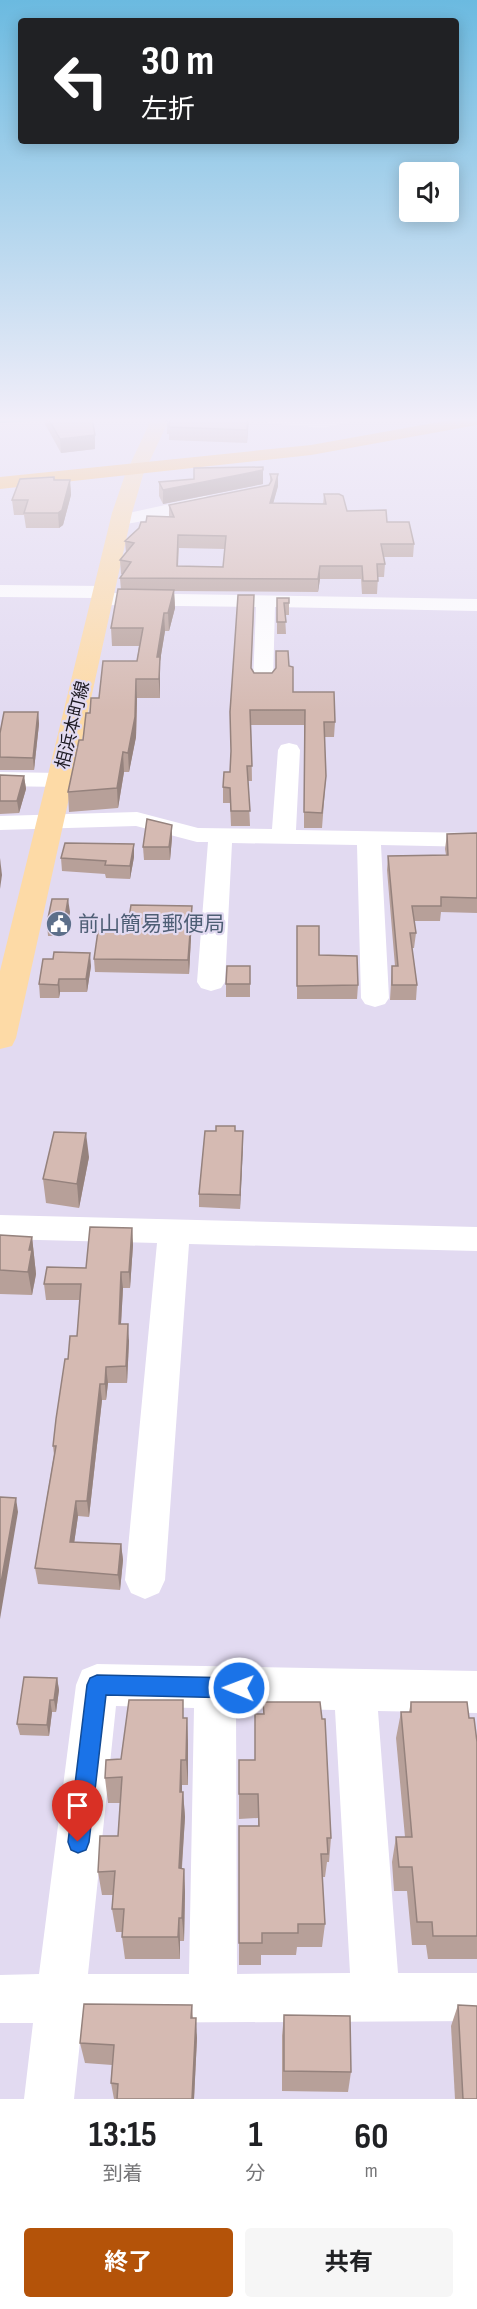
<!DOCTYPE html>
<html lang="ja">
<meta charset="utf-8">
<style>
:root{--surface:#fff;--page:#f6f6f6;--text:#202124;--muted:#757577;--accent:#b45309}
body{margin:0;font-family:"Sofia Sans Condensed","Noto Sans JP",sans-serif;background:var(--page);color:var(--text);height:100vh;display:flex;flex-direction:column;font-size:22px;white-space:nowrap}
*{box-sizing:border-box;margin:0}
p{font-size:20px;color:var(--muted)}
.icon{flex:none;width:33px;height:33px;fill:none;stroke:currentColor;stroke-width:2;stroke-linecap:round;stroke-linejoin:round}
.map{position:relative;height:2099px;overflow:hidden}
.details{display:flex;flex-direction:column;background:var(--surface);flex:1}
.details>*{flex:none}
.top-card{position:absolute;left:18px;top:18px;width:441px;height:126px;border-radius:6px;box-shadow:0 3px 15px #0003;background:#202124;color:#fff;overflow:hidden}
.buttons{position:absolute;left:399px;top:162px;display:grid;gap:12px}
.buttons a{display:grid;place-items:center;width:60px;height:60px;border-radius:6px;background:var(--surface);box-shadow:0 3px 15px #0003;font-size:30px}
.pin{position:absolute;display:grid;place-items:center;width:51px;height:51px;color:#fff;margin:-62px -26px;border-radius:50% 50% 50% 0;rotate:-45deg;box-shadow:0 0 6px #0007}
.pin .icon{rotate:45deg}
.me{position:absolute;width:66px;margin:-33px;rotate:271deg;stroke-linejoin:round;filter:drop-shadow(0 0 4px #0008)}
.turn{display:flex;align-items:center;gap:21px;height:126px;padding:0 24px;font-size:27px}
.turn .icon{width:78px;height:78px;stroke-width:2.5}
.turn b{display:block;font-size:42px;line-height:51px}
.eta{display:flex;justify-content:space-evenly;align-items:center;height:102px;text-align:center}
.eta b{font-size:36px;font-weight:700;line-height:42px}
.primary-button{display:flex;gap:12px;margin-top:auto;padding:12px 24px}
.primary-button a{flex:1;height:69px;border-radius:6px;background:var(--accent);color:#fff;font-size:24px;font-weight:700;line-height:69px;text-align:center}
.primary-button a+a{background:var(--page);color:var(--text)}
.map>svg:first-child{display:block}
.lines{fill:none;stroke-linecap:round;stroke-linejoin:round}
.stream{stroke:#4fc2d4;stroke-width:4}
.minor{fill:#fff;fill-rule:evenodd}
.major{fill:#fddaa6;fill-rule:evenodd}
.highway{fill:#fcc16b;fill-rule:evenodd}
.wall{fill:#b7a099;fill-rule:evenodd}
.shaded-wall{fill:#95827d}
.building{fill:#d5bab2;stroke:#95827d;stroke-width:1.5;fill-rule:evenodd}
.route{fill:#1a73e8;stroke:#114b97;stroke-width:1.5}
.labels{text-anchor:middle;dominant-baseline:central;stroke-width:4.5;stroke-linejoin:round;paint-order:stroke}
.far-street-label{font-size:18px;fill:#1c1921;stroke:#e2daf1}
.service-label{font-size:21px;fill:#4e5e75;stroke:#e2daf1;text-anchor:start}
</style>
<div class="map">
<svg width="477" height="2099" viewBox="0 0 477 2099">
<rect width="100%" height="100%" fill="#e2daf1"/>
<g class="lines">
<g class="stream">
<path d="M249,418L269,420"/>
<path d="M0,421L57,418"/>
</g>
<g class="minor">
<path d="M261,418H356L353,421L323,428L269,423Z"/>
<path d="M206,496L214,501L212,505L176,515L121,525L112,520L115,516Z"/>
<path d="M0,585L104,586L111,588L112,593L477,599V611L275,607L273,682L270,686H256L253,682L256,607L103,605L96,603L95,598L0,597Z"/>
<path d="M289,743L297,745L300,750L296,830L477,833V847L381,845L389,998L385,1004L375,1007L365,1004L361,998L357,845L232,843L225,982L221,988L211,991L201,988L197,982L208,842H197L136,826L0,830V816L137,812L198,828L272,829L278,750L281,745Z"/>
<path d="M0,772L60,773L68,775L71,780L68,785L60,787L0,786Z"/>
<path d="M0,1215L477,1227V1251L189,1244L165,1580L159,1593L145,1599L131,1593L125,1580L157,1243L0,1239Z"/>
<path d="M97,1664L477,1671V1713L378,1711L398,1973H477V2021L82,2023L74,2099H24L33,2023H0V1975L39,1974L76,1685L82,1670ZM116,1706L194,1708L189,1974H88ZM236,1708L335,1710L350,1973L237,1974Z"/>
</g>
<path class="major" d="M152,418H170L143,475L132,513L16,1038L12,1046L0,1049V971L112,513L125,475Z"/>
<path class="highway" d="M461,418H477V425L311,455L0,489V477L311,445Z"/>
</g>
<g class="wall">
<path d="M45,418H92L95,449L61,453L45,424Z"/>
<path d="M167,418H249L247,443L169,440V434H167Z"/>
<path d="M270,474L278,486L273,503L323,504L324,494L347,511L387,522L414,544L413,557H384L385,564L384,577H378L377,594H362L361,579H320L318,592L174,591L175,608L169,631H165L160,661V698H137L136,737L129,772H124L118,808L69,812L68,792L83,740L90,713L99,698L137,661L139,646H112L111,628L121,590L120,578L123,574H121L120,560L126,553L125,541L146,522L169,517V505L269,485L270,483ZM179,548L225,549L223,567L178,566Z"/>
<path d="M55,480H70L71,495L63,525L59,528H26L24,515H14L12,500Z"/>
<path d="M159,482L263,484L163,504L159,496Z"/>
<path d="M277,598H289V615H285L286,634H277Z"/>
<path d="M254,609L251,668L254,673H272L289,666L293,692L335,722L334,737H324L326,776L322,828H304V725H251L252,781H248L250,826H231L230,803H223V787L230,772L231,755Z"/>
<path d="M38,712L39,724L34,770H0V733Z"/>
<path d="M0,775L24,776L26,789L19,813L0,814Z"/>
<path d="M172,825V838L170,860H144L143,847Z"/>
<path d="M477,833V913L441,912L440,921H414L416,933L414,948H412L417,985L416,1000H390L392,966H395L387,870L388,856L446,855L445,849L447,834Z"/>
<path d="M134,857L130,879L106,878L105,874L62,871L61,858Z"/>
<path d="M70,912L65,936H48L47,923Z"/>
<path d="M192,919L189,974L95,972L94,959L127,931Z"/>
<path d="M297,926L319,955L358,985L357,999H297Z"/>
<path d="M91,966L87,992H60L59,998H40L39,984Z"/>
<path d="M250,966V997H226V984Z"/>
<path d="M235,1126V1131H243L240,1209L199,1207V1194L216,1131Z"/>
<path d="M89,1157L79,1208L46,1203L43,1179Z"/>
<path d="M132,1228L133,1245L130,1288H123L121,1324L129,1341L127,1383H108L106,1400H102L89,1517L78,1516L74,1543L121,1544L123,1560L120,1590L38,1584L35,1568L54,1455L53,1446L68,1359L77,1336L80,1300H46L44,1284L86,1268Z"/>
<path d="M0,1235L32,1237L36,1274L32,1295L0,1294Z"/>
<path d="M57,1678L59,1690L56,1712H52L49,1736L20,1735L17,1724Z"/>
<path d="M263,1702L331,1838L329,1862H327L325,1877H322L325,1924L322,1947H297L296,1955H261V1965H239V1826H258V1818L239,1819V1760H255V1714H263Z"/>
<path d="M411,1702L469,1718L477,1742V1959H428L426,1945H412L407,1891H394L392,1862L396,1837H405L396,1738L401,1712H409Z"/>
<path d="M184,1718H187L188,1744V1785H182V1792H183L185,1817L182,1868L184,1869L185,1892L184,1941H180V1959H125L122,1937V1932H116L112,1909L113,1895H102L98,1872L118,1836L120,1803H108L105,1778L121,1759Z"/>
<path d="M192,2005L193,2018L197,2038L194,2099H114L111,2083L112,2065L85,2063L80,2043Z"/>
<path d="M458,2005L477,2099H455L451,2026Z"/>
<path d="M284,2015L351,2072L348,2092L282,2091V2036Z"/>
</g>
<g class="shaded-wall">
<path d="M248,418H249L247,443V430Z"/>
<path d="M95,435V449L61,453L60,439Z"/>
<path d="M263,470V484L163,504V490Z"/>
<path d="M278,474V486L270,515V503Z"/>
<path d="M70,480L71,495L63,525L59,528L58,513Z"/>
<path d="M320,566V579L318,592V579Z"/>
<path d="M174,590L175,608L169,631L168,613Z"/>
<path d="M164,613L165,631L160,661V698L157,657Z"/>
<path d="M136,679L137,698L136,737L129,772L128,753Z"/>
<path d="M38,712L39,724L34,770L33,758Z"/>
<path d="M123,752L124,772L118,808L117,788Z"/>
<path d="M24,776L26,789L19,813L17,801Z"/>
<path d="M172,825V838L170,860L169,847Z"/>
<path d="M134,844V857L130,879V866Z"/>
<path d="M0,858L2,875L0,889Z"/>
<path d="M68,899L70,912L65,936L64,923Z"/>
<path d="M192,906V919L189,974L188,960Z"/>
<path d="M90,953L91,966L87,992L86,979Z"/>
<path d="M59,979L60,992L59,998L58,985Z"/>
<path d="M243,1131V1145L240,1209V1195Z"/>
<path d="M86,1133L89,1157L79,1208L77,1184Z"/>
<path d="M132,1228L133,1245L130,1288L129,1272Z"/>
<path d="M32,1237L36,1274L32,1295L28,1272L29,1250Z"/>
<path d="M121,1272L123,1288L120,1341L119,1324Z"/>
<path d="M128,1324L129,1341L127,1383L126,1366Z"/>
<path d="M106,1367L108,1383L106,1400L105,1384Z"/>
<path d="M100,1384L102,1400L89,1517L87,1501Z"/>
<path d="M16,1498L18,1512L0,1619V1588Z"/>
<path d="M76,1501L78,1516L72,1558L70,1542Z"/>
<path d="M121,1544L123,1560L120,1590L118,1575Z"/>
<path d="M57,1678L59,1690L56,1712L54,1700Z"/>
<path d="M50,1700L52,1712L49,1736L47,1725Z"/>
<path d="M187,1718L188,1744V1785L186,1760Z"/>
<path d="M181,1760L182,1785V1817L180,1792Z"/>
<path d="M183,1792L185,1817L180,1892L179,1868Z"/>
<path d="M184,1869L185,1892L184,1941L182,1918Z"/>
<path d="M179,1918L180,1941V1959L178,1937Z"/>
<path d="M196,2018L197,2038L194,2099H192Z"/>
</g>
<g class="building">
<path d="M48,418H92L95,435L60,439Z"/>
<path d="M167,418H248L247,430L169,427L170,421H166Z"/>
<path d="M263,467V470L163,490L159,482L194,479V468Z"/>
<path d="M270,474H278L270,503L326,504L324,494H339L343,496L347,511L386,510L387,522H409L414,544H381L385,564H377L378,581H363L362,566H320L318,579L120,578L131,562L120,560L134,543L125,541L139,528L141,522H146L147,516L174,517L169,505L269,485L272,480ZM178,535L226,536L223,567L177,566Z"/>
<path d="M54,477V480H70L62,510L58,513H24L28,500H12L20,479Z"/>
<path d="M118,589L174,590L168,613H164L157,657H160L159,679H136L135,717L128,753L123,752L117,788L68,792L79,740H83L86,713H90L91,698H99L103,661H137L143,628H111Z"/>
<path d="M238,595H254L251,668L254,673H272L276,668V651H288L289,666L293,667V692H334L335,722H324L326,776L322,813L304,812L305,710H250L252,766H247L250,811H231L230,788L223,787L224,772H230L231,751L230,712Z"/>
<path d="M277,598H289V603H284L286,622H277Z"/>
<path d="M4,712H38L33,758L0,757V733Z"/>
<path d="M0,775L24,776L17,801H0Z"/>
<path d="M147,819L172,825L169,847H143Z"/>
<path d="M477,833V898L441,897V906H412L416,933H410L417,985H392V966H398L388,856L448,855L447,834Z"/>
<path d="M65,843L134,844L130,866L105,865L106,861L61,858Z"/>
<path d="M52,899H68L64,923H47Z"/>
<path d="M131,905L192,906L188,960L94,959L98,931H127Z"/>
<path d="M297,926H319V955L357,956L358,985L297,986Z"/>
<path d="M54,952L90,953L86,979H59L58,985L39,984L43,959H53Z"/>
<path d="M227,966H250V984H226Z"/>
<path d="M216,1126H235V1131H243L240,1195L199,1194L205,1131H216Z"/>
<path d="M54,1132L86,1133L77,1184L43,1179Z"/>
<path d="M90,1227L132,1228L129,1272H121L119,1324H128L126,1366L106,1367L105,1384H100L87,1501H76L70,1542L121,1544L118,1575L35,1568L56,1446H53L56,1419L65,1359H68L70,1336H77L81,1284H44L47,1267L86,1268Z"/>
<path d="M0,1235L32,1237L29,1250H32L28,1272L0,1270Z"/>
<path d="M0,1497L16,1498L0,1588Z"/>
<path d="M24,1677L57,1678L54,1700H50L47,1725L17,1724Z"/>
<path d="M129,1700H183V1718H187L186,1760H181L180,1792H183L179,1868L184,1869L182,1918H179L178,1937H122L124,1909H112L115,1871L98,1872L100,1836H118L122,1777L105,1778L106,1760L121,1759Z"/>
<path d="M263,1702H320L322,1719H325L331,1838H327L328,1854H321L325,1924H298V1933H262V1943H239V1826H259L258,1794H239V1760H255V1714H264Z"/>
<path d="M411,1702H467L469,1718H474L477,1742V1936H433L432,1922H417L412,1867H399L396,1837H412L401,1712H411Z"/>
<path d="M84,2004L192,2005L191,2018H196L192,2099H117L118,2084L111,2083L114,2045L80,2043Z"/>
<path d="M458,2005L477,2006V2099H463Z"/>
<path d="M284,2015L350,2016L351,2072L284,2071Z"/>
</g>
<linearGradient id="sky" x2="0" y2="1"><stop stop-color="#6bbae0"/><stop offset="0.59" stop-color="#f2eef9"/><stop offset="1" stop-color="#f2eef9" stop-opacity="0"/></linearGradient>
<rect width="477" height="712" fill="url(#sky)"/>
<path class="route" d="M97,1675L239,1678L246,1681L249,1688L246,1695L239,1698L106,1695L89,1842L86,1850L78,1853L71,1850L68,1842L87,1685L90,1678Z"/>
<defs>
<g id="civic-disc" transform="scale(1.35)"><circle r="9.5" fill="#5c6f8a" stroke="#e2daf1"/><path d="M-.6-6.5H3V-4.5H.6V-3L4-1V1h2V6H-6V1h2V-1L-.6-3ZM-1.2 2.5V6h2.4V2.5Z" fill="#fff"/></g>
</defs>
<g fill-rule="evenodd">
<use href="#civic-disc" x="59" y="924"/>
</g>
<g class="labels">
<g class="far-street-label">
<text transform="translate(73 725) rotate(-76)">相浜本町線</text>
</g>
<g class="service-label">
<text x="78" y="924">前山簡易郵便局</text>
</g>
</g>
</svg>
<div class="buttons">
<a><svg class="icon" aria-label="sound" viewBox="0 0 24 24"><path d="M4 9h4l5-4v14l-5-4H4zM17 9q2 3 0 6"/></svg></a>
</div>
<div class="pin" style="left:78px;top:1842px;background:#d93025"><svg class="icon" aria-label="arrive" viewBox="0 0 24 24"><path d="M6 21V4h12l-3 4 3 4H6"/></svg></div>
<svg class="me" style="left:239px;top:1688px" viewBox="-20 -20 40 40"><circle r="17" fill="#1a73e8" stroke="#fff" stroke-width="3"/><path d="M0-11L8 9 0 5-8 9z" fill="#fff"/></svg>
<div class="top-card">
<div class="turn"><svg class="icon" aria-label="left" viewBox="0 0 24 24"><path d="M17 20v-9H6M10 6l-5 5 5 5"/></svg><div><b>30 m</b>左折</div></div>
</div>
</div>
<section class="details">
<div class="eta">
<div><b>13:15</b><p>到着</p></div>
<div><b>1</b><p>分</p></div>
<div><b>60</b><p>m</p></div>
</div>
<div class="primary-button"><a>終了</a><a>共有</a></div>
</section>
